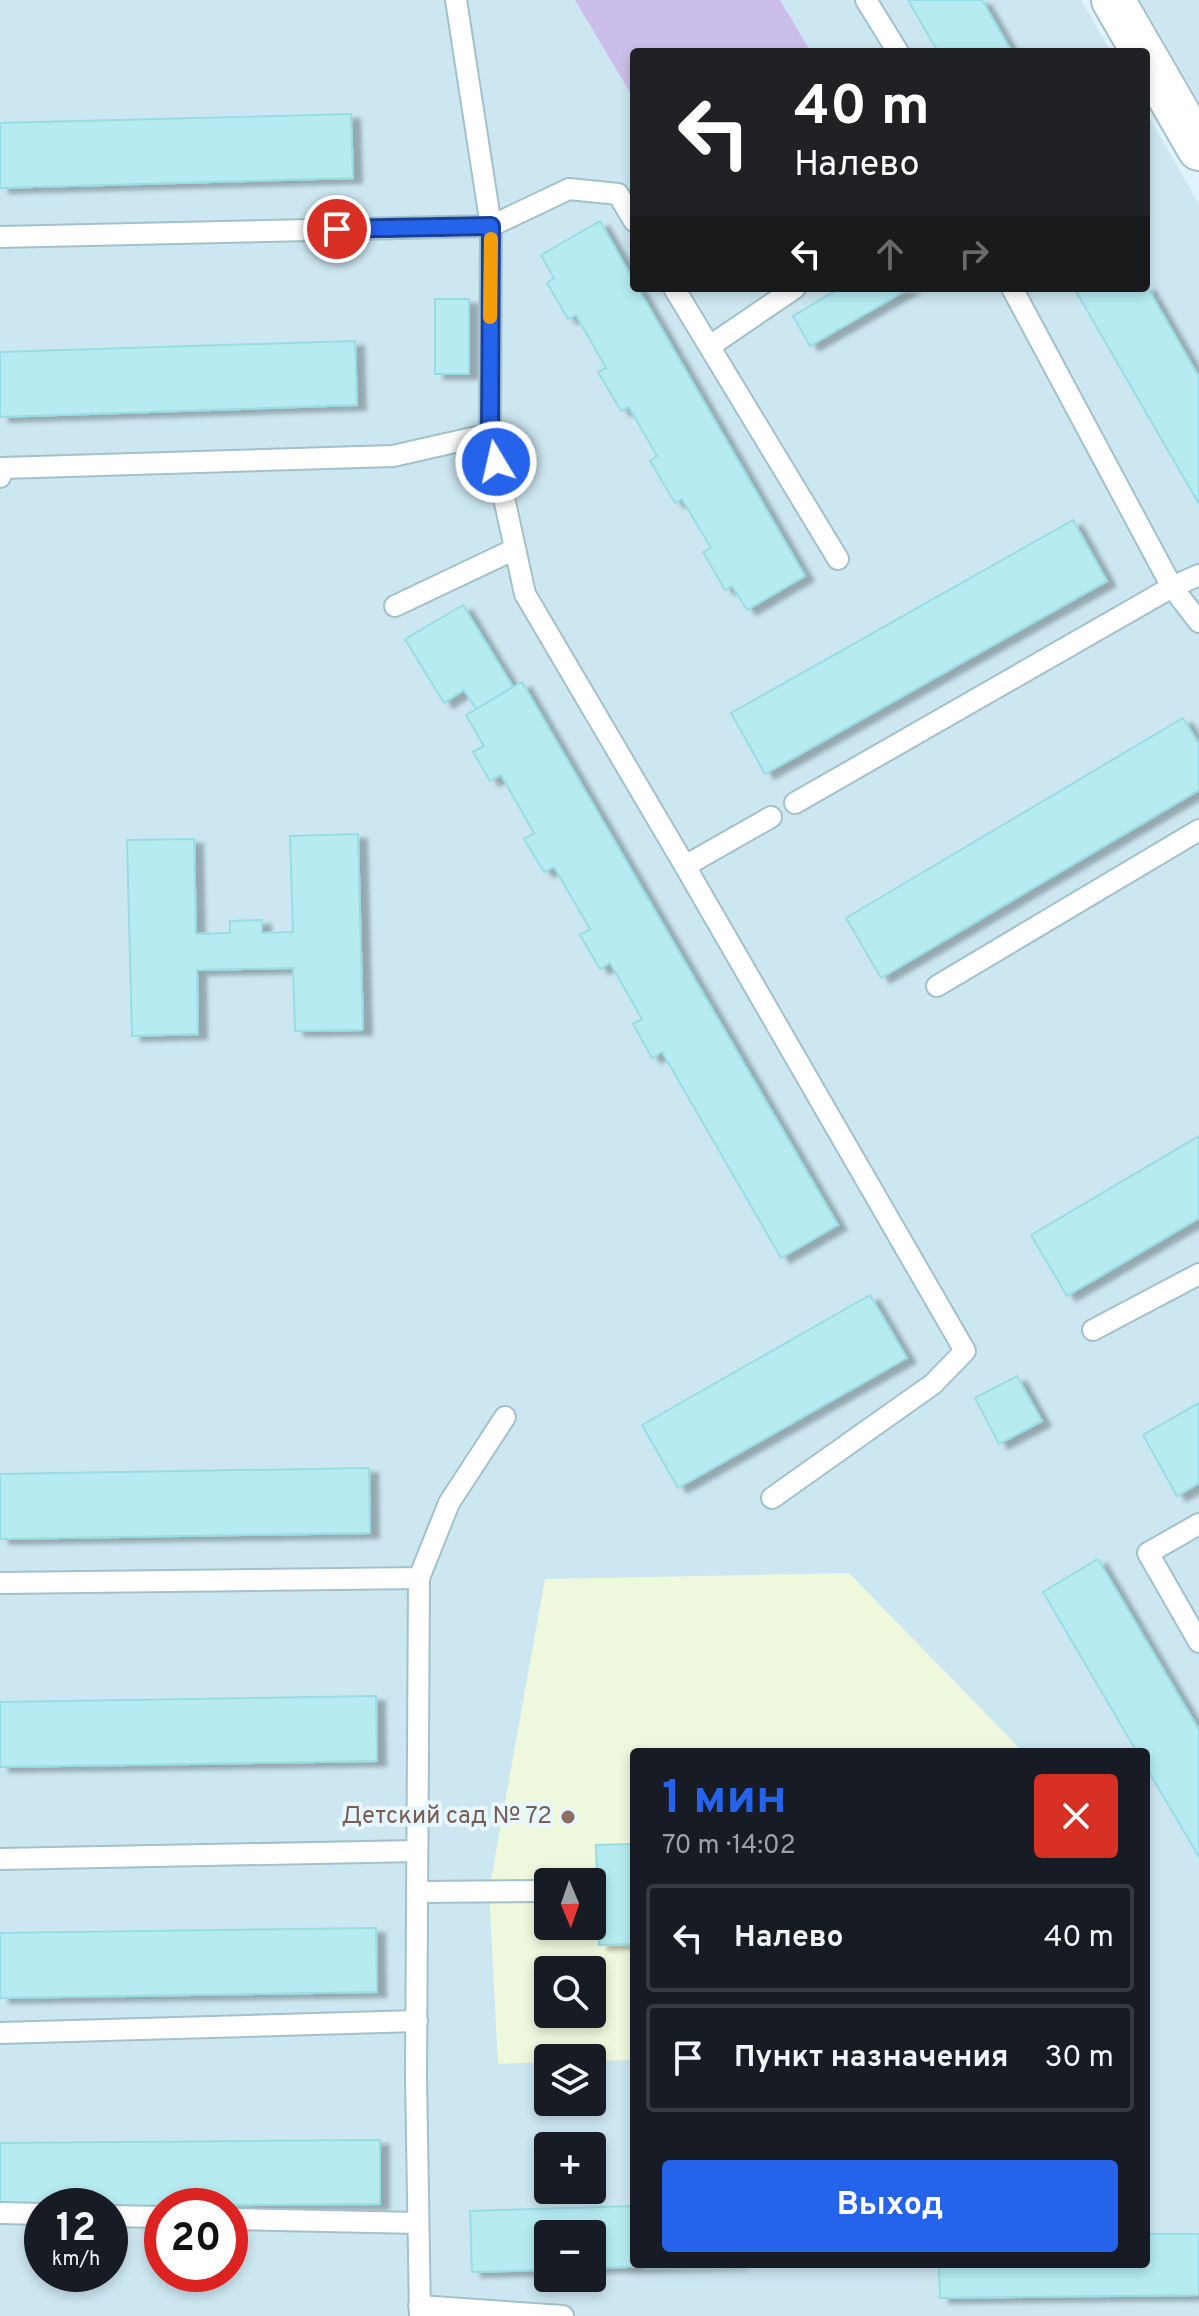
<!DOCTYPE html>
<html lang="ru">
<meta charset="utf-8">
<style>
:root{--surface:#171b24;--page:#20242c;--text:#f1f3f6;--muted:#9ea1a6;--line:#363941;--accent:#2563eb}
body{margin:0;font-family:Overpass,sans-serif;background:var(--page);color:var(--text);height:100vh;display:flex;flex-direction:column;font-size:30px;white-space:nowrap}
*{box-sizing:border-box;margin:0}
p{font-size:26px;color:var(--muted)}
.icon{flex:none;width:44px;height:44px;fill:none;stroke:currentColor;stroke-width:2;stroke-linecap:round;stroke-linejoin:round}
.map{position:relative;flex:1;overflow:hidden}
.drawer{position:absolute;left:630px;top:1748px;width:520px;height:520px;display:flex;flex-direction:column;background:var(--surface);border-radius:8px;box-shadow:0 4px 12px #0003}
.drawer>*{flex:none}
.hud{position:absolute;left:630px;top:48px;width:520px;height:244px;border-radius:8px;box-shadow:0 4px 12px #0003;background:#202124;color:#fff;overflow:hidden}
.needle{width:52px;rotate:178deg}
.fabs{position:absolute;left:534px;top:1868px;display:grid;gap:16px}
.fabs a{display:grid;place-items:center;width:72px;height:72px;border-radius:8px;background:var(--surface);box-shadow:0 4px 12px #0003;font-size:40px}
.speed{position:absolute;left:24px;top:2188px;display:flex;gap:16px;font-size:40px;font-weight:700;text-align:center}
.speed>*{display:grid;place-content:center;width:104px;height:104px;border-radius:50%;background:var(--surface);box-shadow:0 4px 12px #0003;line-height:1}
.speed small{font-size:20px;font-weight:400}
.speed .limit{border:12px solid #d22;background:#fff;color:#111}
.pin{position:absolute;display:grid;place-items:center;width:68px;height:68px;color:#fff;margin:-34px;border:4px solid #fff;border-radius:50%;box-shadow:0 2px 8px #0007}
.me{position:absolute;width:88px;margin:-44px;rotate:351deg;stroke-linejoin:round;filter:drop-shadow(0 0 6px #0008)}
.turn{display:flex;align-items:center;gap:28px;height:168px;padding:0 32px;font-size:36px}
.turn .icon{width:104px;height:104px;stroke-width:2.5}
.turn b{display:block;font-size:56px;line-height:68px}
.lanes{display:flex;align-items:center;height:76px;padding:0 32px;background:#0003;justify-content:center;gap:40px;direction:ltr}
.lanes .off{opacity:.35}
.round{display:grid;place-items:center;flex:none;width:84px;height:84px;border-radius:8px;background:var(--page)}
.head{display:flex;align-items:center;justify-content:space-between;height:136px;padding:0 32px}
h1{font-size:48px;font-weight:700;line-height:60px;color:var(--accent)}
.primary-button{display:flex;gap:16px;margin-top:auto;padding:16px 32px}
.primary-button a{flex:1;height:92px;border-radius:8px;background:var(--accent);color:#fff;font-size:32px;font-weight:700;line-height:92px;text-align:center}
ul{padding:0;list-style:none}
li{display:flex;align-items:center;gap:24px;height:108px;margin:0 16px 12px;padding:0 16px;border:4px solid var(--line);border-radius:8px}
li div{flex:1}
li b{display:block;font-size:30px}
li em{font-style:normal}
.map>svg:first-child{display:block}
.residential{fill:#cce7f1;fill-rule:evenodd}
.education{fill:#eef8dc;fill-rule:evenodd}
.green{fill:#ccbeea}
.building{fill:#b6ebf2;stroke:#97dde5;stroke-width:2;filter:url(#shadow)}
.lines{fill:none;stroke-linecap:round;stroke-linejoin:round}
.lane-casing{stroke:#a1c2c8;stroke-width:24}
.street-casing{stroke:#a1c2c8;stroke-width:46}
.lane{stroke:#fff;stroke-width:20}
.street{stroke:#fff;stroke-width:42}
.route-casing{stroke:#184099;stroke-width:20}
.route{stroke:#2563eb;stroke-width:14}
.slow{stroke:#f59e0b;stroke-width:14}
.education-dot{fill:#8d6e63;stroke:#e6f7ff;stroke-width:3}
.labels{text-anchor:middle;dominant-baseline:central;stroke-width:8;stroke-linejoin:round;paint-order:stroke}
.education-label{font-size:24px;fill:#785e54;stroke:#e6f7ff;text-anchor:end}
</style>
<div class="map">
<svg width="1199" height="2316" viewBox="0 0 1199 2316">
<defs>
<filter id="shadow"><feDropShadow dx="9" dy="5" stdDeviation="2" flood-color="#0004"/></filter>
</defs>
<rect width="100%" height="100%" fill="#dff3fc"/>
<g class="residential">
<path d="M0,0H1081L1111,52H634V288H1146V112L1199,204V2316H0ZM634,1752H1146V2264H634ZM548,1882H592V1926H548ZM548,1970H592V2014H548ZM548,2058H592V2102H548ZM548,2146H592V2190H548ZM42,2206H110V2274H42ZM162,2206H230V2274H162ZM548,2234H592V2278H548Z"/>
<path d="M1140,0H1199V102Z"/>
</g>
<path class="education" d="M849,1573L1023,1752H634V2060L592,2061V2058H548V2062L498,2064L489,1891L545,1579ZM548,1882H592V1926H548ZM548,1970H592V2014H548Z"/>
<path class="green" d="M575,0H780L811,52H634V99Z"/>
<g class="building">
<path d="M908,0H982L1012,52H938Z"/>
<path d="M351,114L353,178L0,188V123Z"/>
<path d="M600,221L634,281V288H638L805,576L747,610L732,586L725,590L703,552L711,548L682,499L675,503L650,461L657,456L629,407L621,411L598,372L606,368L576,315L568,319L547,283L554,278L541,255Z"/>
<path d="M1146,285L1199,377V504L1074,288H1146Z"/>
<path d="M840,288H910L810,346L793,316Z"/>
<rect x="435" y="299" width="34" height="75"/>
<path d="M355,341L357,405L0,417V352Z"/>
<path d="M1073,520L1107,581L765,774L731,713Z"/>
<path d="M463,605L513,687L476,709L464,690L444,703L405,639Z"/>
<path d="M522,682L838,1225L781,1258L662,1052L652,1058L633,1024L642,1019L610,963L600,969L580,935L590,929L554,867L544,872L524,839L534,833L501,775L490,781L473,752L484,746L466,715Z"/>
<path d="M1183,718L1199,744V790L881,978L846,918Z"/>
<path d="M358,834L363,1030L295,1031L293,968L197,970L198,1034L132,1036L127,840L194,839L196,934L230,933V921L262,920V933L293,932L290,836Z"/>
<path d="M1199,1136V1218L1067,1296L1031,1235Z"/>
<path d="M870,1295L907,1358L678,1488L642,1425Z"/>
<path d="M1017,1376L1042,1421L999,1444L975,1398Z"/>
<path d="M1199,1403V1483L1177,1496L1143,1435Z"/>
<path d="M369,1468L370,1533L0,1539V1474Z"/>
<path d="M1098,1559L1199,1730V1857L1146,1767V1752H1137L1043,1592Z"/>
<path d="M376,1696L377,1761L0,1767V1702Z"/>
<path d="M634,1844V1944L599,1945L596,1845Z"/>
<path d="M376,1928L377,1992L0,1998V1933Z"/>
<path d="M380,2140V2204L0,2207V2143Z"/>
<path d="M634,2206V2264H740L592,2268V2234H548V2270L472,2272L470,2211Z"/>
<path d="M1146,2234H1199V2295L940,2298L939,2264H1146Z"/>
</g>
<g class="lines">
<g class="lane-casing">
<g id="lane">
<path d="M866,0L898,52"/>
<path d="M634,221L618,194L569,189L491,226L490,434L525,594L685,866L771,817"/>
<path d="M0,237L491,226L456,0"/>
<path d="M674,288L838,559"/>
<path d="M1012,288L1172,587L1199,622"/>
<path d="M710,346L795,288"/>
<path d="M0,477L3,468L393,456L490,434"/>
<path d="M395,606L515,549"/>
<path d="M795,803L1172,587L1199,575"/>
<path d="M685,866L965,1351L933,1384L772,1498"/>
<path d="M937,986L1199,830"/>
<path d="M1093,1330L1199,1274"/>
<path d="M1199,1524L1148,1553L1199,1642"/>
<path d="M419,1578L416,2076L420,2316"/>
<path d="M0,1583L419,1578L449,1503L505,1417"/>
<path d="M0,1859L417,1851"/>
<path d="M417,1892L548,1891"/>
<path d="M0,2033L417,2021"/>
<path d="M0,2213L42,2214"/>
<path d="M110,2216L162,2217"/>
<path d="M230,2219L418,2223"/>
<path d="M419,2306L563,2316"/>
</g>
</g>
<g class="street-casing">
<g id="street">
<path d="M1113,0L1143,52"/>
<path d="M1146,57L1199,149"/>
</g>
</g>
<use href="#lane" class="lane"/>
<use href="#street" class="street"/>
</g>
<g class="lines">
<g class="route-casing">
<path id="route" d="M337,229L491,226L490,434L496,462"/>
</g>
<use href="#route" class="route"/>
<path class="slow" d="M490,317L491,239"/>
</g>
<circle class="education-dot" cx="568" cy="1817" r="8"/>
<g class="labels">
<g class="education-label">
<text x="552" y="1817">Детский сад № 72</text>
</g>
</g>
</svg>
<div class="fabs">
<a><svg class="needle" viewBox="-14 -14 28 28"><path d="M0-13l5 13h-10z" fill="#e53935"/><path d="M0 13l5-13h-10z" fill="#9ea1a6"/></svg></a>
<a><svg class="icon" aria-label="search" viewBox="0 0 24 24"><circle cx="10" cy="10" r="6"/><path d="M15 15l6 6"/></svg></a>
<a><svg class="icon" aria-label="layers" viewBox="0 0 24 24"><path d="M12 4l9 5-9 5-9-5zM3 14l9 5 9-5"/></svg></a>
<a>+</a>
<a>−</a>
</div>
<div class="speed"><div>12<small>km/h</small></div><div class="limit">20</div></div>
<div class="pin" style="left:337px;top:229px;background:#d93025"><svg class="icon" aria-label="arrive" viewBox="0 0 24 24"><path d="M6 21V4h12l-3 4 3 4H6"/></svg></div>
<svg class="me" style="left:496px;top:462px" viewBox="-20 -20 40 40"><circle r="17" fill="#2563eb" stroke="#fff" stroke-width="3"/><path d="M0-11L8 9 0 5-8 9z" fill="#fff"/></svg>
<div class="hud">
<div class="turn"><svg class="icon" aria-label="left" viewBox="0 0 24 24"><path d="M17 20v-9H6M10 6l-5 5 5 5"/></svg><div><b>40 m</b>Налево</div></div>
<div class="lanes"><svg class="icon" aria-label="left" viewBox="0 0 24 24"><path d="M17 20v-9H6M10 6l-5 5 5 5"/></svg><svg class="icon off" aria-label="ahead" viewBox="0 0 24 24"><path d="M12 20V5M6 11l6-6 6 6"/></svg><svg class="icon off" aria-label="right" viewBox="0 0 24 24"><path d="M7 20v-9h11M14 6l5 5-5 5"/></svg></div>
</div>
<section class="drawer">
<div class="head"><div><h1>1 мин</h1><p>70 m · 14:02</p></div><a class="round" style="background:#d93025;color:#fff"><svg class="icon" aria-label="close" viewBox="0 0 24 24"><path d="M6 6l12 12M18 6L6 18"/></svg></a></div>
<ul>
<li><svg class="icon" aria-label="left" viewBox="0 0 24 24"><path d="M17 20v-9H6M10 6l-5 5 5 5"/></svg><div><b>Налево</b></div><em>40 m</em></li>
<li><svg class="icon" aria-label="arrive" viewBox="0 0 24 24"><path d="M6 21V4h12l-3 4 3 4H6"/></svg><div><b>Пункт назначения</b></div><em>30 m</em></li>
</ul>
<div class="primary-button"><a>Выход</a></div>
</section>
</div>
